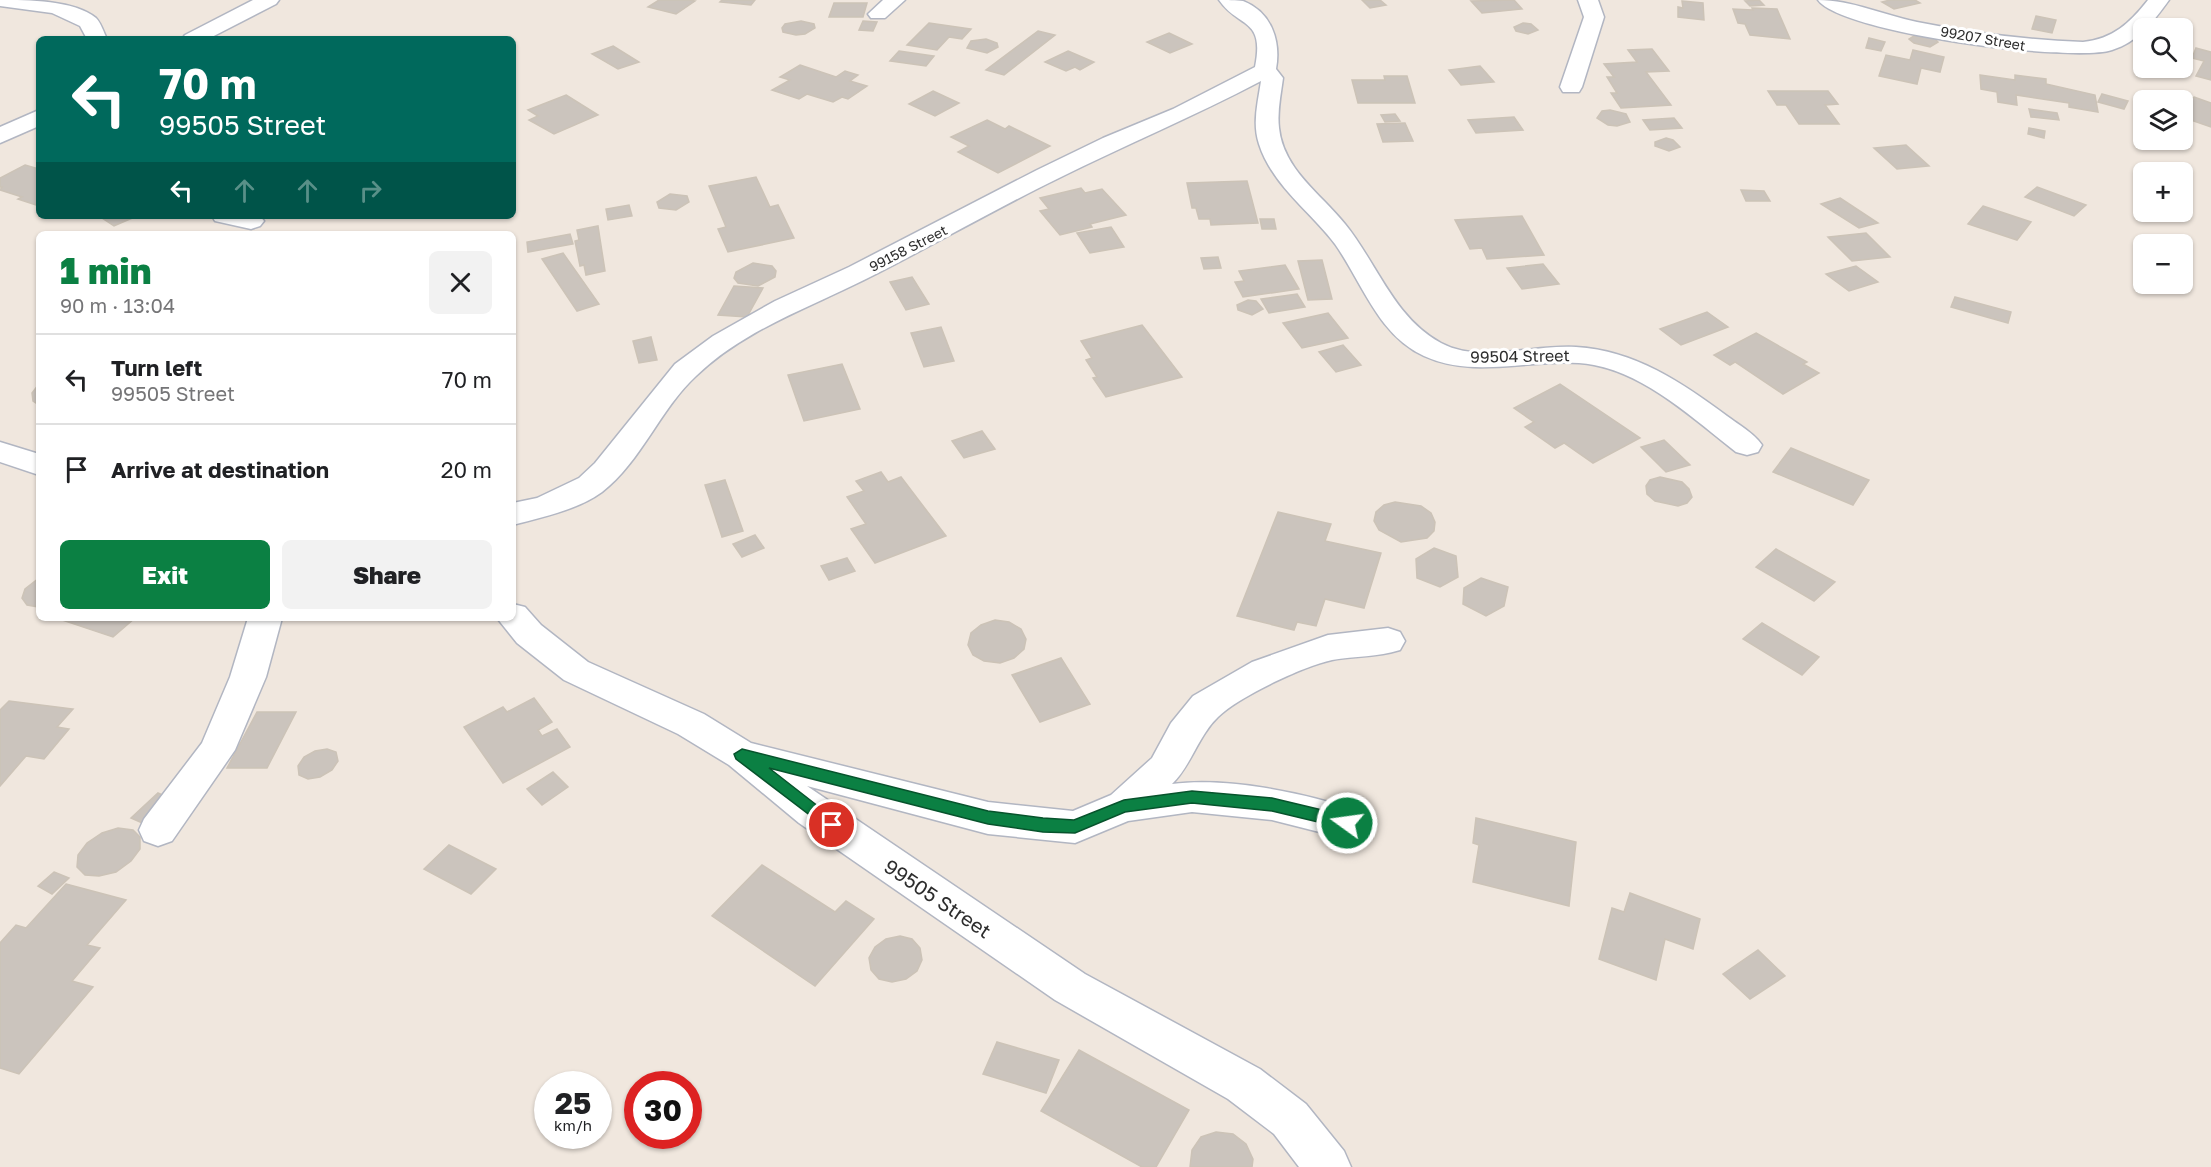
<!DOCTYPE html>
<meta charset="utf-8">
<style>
:root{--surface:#fff;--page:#f2f2f2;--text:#202124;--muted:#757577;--line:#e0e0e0;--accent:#0b8043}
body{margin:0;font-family:"Golos Text",sans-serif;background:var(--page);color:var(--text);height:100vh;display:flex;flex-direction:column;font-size:22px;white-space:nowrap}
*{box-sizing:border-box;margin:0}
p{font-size:20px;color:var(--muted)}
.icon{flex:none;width:33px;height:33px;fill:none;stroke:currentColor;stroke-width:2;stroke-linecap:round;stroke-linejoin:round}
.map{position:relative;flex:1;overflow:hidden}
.panel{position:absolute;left:36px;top:231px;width:480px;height:390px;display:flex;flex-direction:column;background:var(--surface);border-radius:9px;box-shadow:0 2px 4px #0004}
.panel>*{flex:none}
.banner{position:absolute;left:36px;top:36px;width:480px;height:183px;border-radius:9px;box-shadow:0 2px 4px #0004;background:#00695c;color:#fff;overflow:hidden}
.tools{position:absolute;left:2133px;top:18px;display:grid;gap:12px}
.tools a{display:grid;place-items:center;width:60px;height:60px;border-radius:9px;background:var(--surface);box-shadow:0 2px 4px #0004;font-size:30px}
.speed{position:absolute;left:534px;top:1071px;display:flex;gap:12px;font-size:30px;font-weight:700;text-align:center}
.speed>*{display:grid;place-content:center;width:78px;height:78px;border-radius:50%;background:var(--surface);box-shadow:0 2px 4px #0004;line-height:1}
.speed small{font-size:15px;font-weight:400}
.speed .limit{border:9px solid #d22;background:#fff;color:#111}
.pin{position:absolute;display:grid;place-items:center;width:51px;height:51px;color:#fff;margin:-26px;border:3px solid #fff;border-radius:50%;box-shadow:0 2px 6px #0007}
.me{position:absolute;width:66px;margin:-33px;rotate:284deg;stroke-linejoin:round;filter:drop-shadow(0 0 4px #0008)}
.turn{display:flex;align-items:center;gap:21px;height:126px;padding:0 24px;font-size:27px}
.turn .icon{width:78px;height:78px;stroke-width:2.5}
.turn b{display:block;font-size:42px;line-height:51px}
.lanes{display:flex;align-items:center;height:57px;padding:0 24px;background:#0003;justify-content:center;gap:30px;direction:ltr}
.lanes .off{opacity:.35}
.round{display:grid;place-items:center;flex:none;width:63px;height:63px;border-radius:9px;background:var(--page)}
.headline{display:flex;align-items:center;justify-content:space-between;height:102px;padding:0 24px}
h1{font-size:36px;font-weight:800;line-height:45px;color:var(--accent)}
.action{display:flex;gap:12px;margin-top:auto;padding:12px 24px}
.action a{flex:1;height:69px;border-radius:9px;background:var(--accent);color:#fff;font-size:24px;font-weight:800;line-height:69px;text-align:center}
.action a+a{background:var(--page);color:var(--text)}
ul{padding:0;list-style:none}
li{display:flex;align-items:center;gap:18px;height:90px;padding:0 24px;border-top:2px solid var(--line)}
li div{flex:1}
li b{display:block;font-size:22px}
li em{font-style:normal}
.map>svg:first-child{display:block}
.building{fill:#cbc4bd;stroke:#ccc3b7;stroke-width:1.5}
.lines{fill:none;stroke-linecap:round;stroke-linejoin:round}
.minor-casing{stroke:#b2b6c2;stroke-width:3}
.minor{fill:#fff;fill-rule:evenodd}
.route{fill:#0b8043;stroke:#07532c;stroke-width:1.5}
.labels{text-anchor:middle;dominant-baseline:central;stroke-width:6;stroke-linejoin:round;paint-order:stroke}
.far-street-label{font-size:14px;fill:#2d2d2d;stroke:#fff}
.street-label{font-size:16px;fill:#2d2d2d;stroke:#fff}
.near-street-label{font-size:20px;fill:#2d2d2d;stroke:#fff}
</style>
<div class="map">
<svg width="2211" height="1167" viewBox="0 0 2211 1167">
<rect width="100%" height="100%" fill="#f0e7de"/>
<g class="building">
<path d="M659,0H689L695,1L676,14L648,7Z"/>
<path d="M722,0H755L751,5L720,2Z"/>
<path d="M1362,0H1380L1386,5L1370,8Z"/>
<path d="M1514,0L1522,9L1482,13L1471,1Z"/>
<path d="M1759,0L1764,5L1750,6L1745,1Z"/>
<path d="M1890,0H1915L1920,3L1894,9L1882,2Z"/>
<path d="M1682,1L1703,3L1704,20L1678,17V7L1683,8Z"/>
<path d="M834,3H867L863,17H829Z"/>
<path d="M1752,8L1777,9L1790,39L1750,35L1745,24L1738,23L1733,9L1753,10Z"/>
<path d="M2036,16L2056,20L2052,33L2032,29Z"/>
<path d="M801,21L814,24L815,28L805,34L796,35L783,32L782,28L785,24Z"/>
<path d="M863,21L877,22L873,31L859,30Z"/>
<path d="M929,23L971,29L962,39L949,37L937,50L907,45Z"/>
<path d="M1523,23L1531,24L1538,30L1528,34L1516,31L1514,27Z"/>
<path d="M1038,31L1055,35L1004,75L986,70Z"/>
<path d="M1169,33L1192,44L1170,53L1147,42Z"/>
<path d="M1917,34L1934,38L1938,42L1930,47L1914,43L1909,39Z"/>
<path d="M1869,38L1885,42L1881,51L1866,48Z"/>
<path d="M986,39L997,43L998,47L987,53L967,48L971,41Z"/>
<path d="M613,46L639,62L618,69L592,54Z"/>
<path d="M2196,48L2211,52V80L2196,76L2204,61L2192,58Z"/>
<path d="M1652,49L1669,71L1646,72L1671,105L1621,108L1611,93H1617L1607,77H1614L1604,64L1637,62L1628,50Z"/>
<path d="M1913,50L1944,57L1940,72L1921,68L1917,84L1879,76L1886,55L1910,60Z"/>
<path d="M899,51L934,56L926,66L890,61Z"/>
<path d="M1068,51L1094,62L1080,70L1075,67L1066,71L1045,62Z"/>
<path d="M800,65L836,77L845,71L858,75L850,81L867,86L848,99L842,97L833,102L807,94L799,99L772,90L790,80L780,77Z"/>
<path d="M1480,66L1494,82L1461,85L1449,70Z"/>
<path d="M1980,75L2015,80V75L2046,79V84L2095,95L2098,112L2069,107V103L2016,95L2017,105L1998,102L1997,92L1981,89Z"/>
<path d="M1384,76H1407L1415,103H1358L1352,80H1385Z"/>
<path d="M933,91L959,103L935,116L909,104Z"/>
<path d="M1768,91H1828L1838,104L1825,105L1839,124H1799L1786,105H1777Z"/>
<path d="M2102,94L2128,101L2124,109L2098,102Z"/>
<path d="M566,95L598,115L554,134L529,120L538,116L528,110Z"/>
<path d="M2194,97L2211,103V127L2182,117V106Z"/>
<path d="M2029,109L2057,113L2059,120L2031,117Z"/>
<path d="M1610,110L1626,114L1630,122L1617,126L1608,125L1597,118L1602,111Z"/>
<path d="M1395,114L1400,121L1385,122L1381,115Z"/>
<path d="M1514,117L1523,130L1476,133L1468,120Z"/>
<path d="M1674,118L1682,128L1650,130L1643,120Z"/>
<path d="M987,120L1005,129L1009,126L1050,146L998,173L958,152L969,146L951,137Z"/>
<path d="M1405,123L1413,141L1383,142L1377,124Z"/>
<path d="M2029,128L2045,131L2044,138L2028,134Z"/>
<path d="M1666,138L1673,140L1680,147L1669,151L1655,146V142Z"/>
<path d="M1906,145L1929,166L1897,169L1874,148Z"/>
<path d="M25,165L39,169V206L18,199L22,197L0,190L2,187H0V178Z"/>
<path d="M756,177L770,207L778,205L794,238L728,252L718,229L726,227L709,186Z"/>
<path d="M1247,181L1258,223L1211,225L1210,219H1199L1196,208H1192L1187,183Z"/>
<path d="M2037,187L2086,205L2074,216L2025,197Z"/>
<path d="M1081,188L1085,193L1102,189L1126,215L1090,224L1092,227L1060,235L1040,211L1049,209L1040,198Z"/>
<path d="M1741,190L1764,191L1770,201H1746Z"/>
<path d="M670,194L687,196L689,202L676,210L659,208L657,202Z"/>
<path d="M1840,198L1878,223L1859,228L1821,204Z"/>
<path d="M629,205L632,216L608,220L606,209Z"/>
<path d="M1983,206L2031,222L2017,240L1968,224Z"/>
<path d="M99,216H137L114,226Z"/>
<path d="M1522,216L1544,255L1487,259L1482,248L1470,249L1455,220Z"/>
<path d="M1260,219H1274L1276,229H1262Z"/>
<path d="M598,226L605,271L586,275L584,265L580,266L575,241L579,240L577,230Z"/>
<path d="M1111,227L1124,247L1090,253L1077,233Z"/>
<path d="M1866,233L1890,257L1852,261L1828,237Z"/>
<path d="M570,234L573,244L528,252L527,242Z"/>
<path d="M563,253L599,304L577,311L542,259Z"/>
<path d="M1218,257L1221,268L1204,269L1201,258Z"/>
<path d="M1322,260L1332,299L1308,300L1298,261Z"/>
<path d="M753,263L772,266L776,271L775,277L758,286L738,283L734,278L736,272Z"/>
<path d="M1543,264L1559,284L1522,289L1507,268Z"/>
<path d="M1285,265L1299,289L1243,297L1235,282L1244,281L1239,271Z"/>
<path d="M1856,266L1878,282L1849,291L1826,274Z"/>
<path d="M912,277L929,304L906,310L890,282Z"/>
<path d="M734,286L763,288L747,317L718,315Z"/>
<path d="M1297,294L1305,307L1269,313L1261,299Z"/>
<path d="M1955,297L2011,312L2008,323L1951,307Z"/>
<path d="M1248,300L1256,301L1263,309L1252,315L1238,310L1237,305Z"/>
<path d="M1707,312L1728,327L1681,345L1660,329Z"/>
<path d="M1328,313L1348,338L1302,348L1283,323Z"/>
<path d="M1142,325L1182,377L1106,397L1093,378L1097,377L1086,360L1092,358L1081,341Z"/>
<path d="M941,327L954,361L924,367L911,333Z"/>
<path d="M1756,333L1807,362L1803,364L1819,373L1783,394L1735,362L1730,365L1714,355Z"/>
<path d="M651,337L657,360L639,363L633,341Z"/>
<path d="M1343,345L1361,365L1336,372L1319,352Z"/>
<path d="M842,364L860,409L804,421L788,375Z"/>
<path d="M39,384V405L33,401L32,393Z"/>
<path d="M1560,384L1640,438L1593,463L1564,443L1555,448L1525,427L1534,422L1514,408Z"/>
<path d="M982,431L995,449L964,458L952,441Z"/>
<path d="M1664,440L1690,465L1666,472L1641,447Z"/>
<path d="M1791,448L1869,480L1853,505L1773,472Z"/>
<path d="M881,472L888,482L901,477L946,536L875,563L851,529L866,524L847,497L864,491L856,481Z"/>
<path d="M1660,477L1682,482L1689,489L1692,497L1687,503L1678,506L1655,501L1647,494L1646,486L1650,480Z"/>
<path d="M725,480L743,531L722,537L705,485Z"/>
<path d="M1395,502L1421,506L1431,513L1435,522L1434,531L1427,538L1401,542L1379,530L1374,521L1376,512L1384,505Z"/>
<path d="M1278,512L1331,524L1325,541L1381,553L1364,608L1325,599L1316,626L1297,622L1294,630L1237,616Z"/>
<path d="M755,535L764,548L742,557L733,544Z"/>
<path d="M1434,548L1456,556L1458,577L1440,587L1417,578L1416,559Z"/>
<path d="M1776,549L1835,582L1814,601L1756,567Z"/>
<path d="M847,558L855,571L829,580L821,566Z"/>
<path d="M39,578V607L27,605L22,598L25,589Z"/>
<path d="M1481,578L1508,587L1504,606L1486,616L1463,604L1464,588Z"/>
<path d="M64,618H135L113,637L62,620Z"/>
<path d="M995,620L1009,622L1021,629L1026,639L1024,649L1014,658L1000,663L984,661L973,655L968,645L971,633L981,625Z"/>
<path d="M1762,623L1819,657L1802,675L1743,639Z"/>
<path d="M1061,658L1090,704L1040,722L1012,675Z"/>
<path d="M534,698L552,722L538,730L542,736L557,729L570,747L503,783L464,727L503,707L507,712Z"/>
<path d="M9,701L73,709L57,727L69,729L44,759L26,756L0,786V710Z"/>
<path d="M257,712H296L267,768H227Z"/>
<path d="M327,749L336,752L338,761L332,770L320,777L308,779L299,775L298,766L304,757L315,751Z"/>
<path d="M553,772L568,787L542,805L527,789Z"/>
<path d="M158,793L174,800L147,825L131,818Z"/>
<path d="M1476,818L1576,842L1569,906L1473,882L1479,845L1473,843Z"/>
<path d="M118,828L133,830L140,837V849L131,861L116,872L99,876L85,875L77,867L78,855L87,843L102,833Z"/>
<path d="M449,845L496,869L471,894L424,869Z"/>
<path d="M762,865L835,912L846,901L874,919L815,986L712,916Z"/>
<path d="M54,872L69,878L52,894L38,886Z"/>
<path d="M66,884L126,900L87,945L100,948L72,981L93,987L19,1074L0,1068V943L16,925L26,928Z"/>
<path d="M1630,893L1700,919L1693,949L1665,939L1656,980L1599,959L1612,908L1624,912Z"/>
<path d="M900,936L912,939L920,948L922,960L917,971L906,979L892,982L879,979L871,970L869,958L875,947L886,939Z"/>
<path d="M1758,950L1785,976L1750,999L1723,974Z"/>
<path d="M997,1042L1059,1060L1046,1093L983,1074Z"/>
<path d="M1079,1050L1189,1110L1156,1167H1142L1041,1111Z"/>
<path d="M1216,1132L1233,1134L1246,1144L1253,1159L1252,1167H1190L1192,1150L1201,1137Z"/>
</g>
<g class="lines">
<g class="minor-casing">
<g id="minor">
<path d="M0,0C28,0 74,0 96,18C101,23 104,33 107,39H87L80,26L52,13L0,6Z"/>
<path d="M253,0H279L276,4L208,39H182L185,35Z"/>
<path d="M883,0H905L885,18H871L868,14Z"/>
<path d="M1219,0C1226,0 1237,0 1243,1C1272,12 1281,42 1276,69L1283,78C1281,94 1277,111 1279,128C1283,169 1321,194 1345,224C1377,263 1394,318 1441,343C1480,364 1534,344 1576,347C1634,350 1683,383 1727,416C1739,425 1754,433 1762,445L1758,452L1747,455L1736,452C1695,420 1647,375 1594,365C1537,355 1479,381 1424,356C1378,335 1362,282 1335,244C1310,211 1272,185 1259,144C1252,123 1258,102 1261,81C1193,117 1125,145 1057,179C993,210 932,246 868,278C811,307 743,330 696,376C660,409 641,462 602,492C577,510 543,517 513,525V503L537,498L579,478L595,463L675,364L713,336L775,301L849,267L1037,170L1103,138L1173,109L1255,67C1265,17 1239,29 1219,0Z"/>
<path d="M1578,0H1598L1604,17L1582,87L1579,92H1563L1560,87L1584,17Z"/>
<path d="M1818,0C1852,0 1883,15 1917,22C1972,33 2027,40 2083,42C2113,39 2130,23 2148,0H2169C2154,21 2138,42 2112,50C2072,63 1841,33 1818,0Z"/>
<path d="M39,110V126L0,143V127Z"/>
<path d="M212,216H260L264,221L260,226L251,229L215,221Z"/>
<path d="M0,442L39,454V475L0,462Z"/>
<path d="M513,604L525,607L541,625L588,662L704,714L751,743L988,802L1073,811L1111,795L1152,758L1171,723L1193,696L1252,662L1328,635L1388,628L1400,632L1405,641L1400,650C1378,657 1355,656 1332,660C1304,666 1238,697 1218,717C1198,736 1191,766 1172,784C1229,777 1306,793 1361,812L1366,823L1361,834L1347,839L1272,820L1192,812L1128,821L1075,843L988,834L807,786L1085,974L1260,1069L1306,1104L1344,1151L1351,1167H1299L1274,1134L1228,1099L1055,1000L799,823L729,765L678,734L564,680L517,643L497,618H513Z"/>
<path d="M248,618H282L266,677L235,750L172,841L158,846L144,841L139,830L144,819L202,743L230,677Z"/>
</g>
</g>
<use href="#minor" class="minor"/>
</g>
<path class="route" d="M742,749L988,811L1043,818L1074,820L1124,800L1192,791L1272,798L1347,816L1354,823L1347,829L1272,811L1192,803L1125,812L1075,833L1043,832L988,824L769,768L837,821L840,825L832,832L736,759L734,754Z"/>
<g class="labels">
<g class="far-street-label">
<text transform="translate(1983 38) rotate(10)">99207 Street</text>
<text transform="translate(908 248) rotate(-27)">99158 Street</text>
</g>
<g class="street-label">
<text transform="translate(1520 356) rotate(-1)">99504 Street</text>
</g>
<g class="near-street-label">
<text transform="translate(938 898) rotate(34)">99505 Street</text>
</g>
</g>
</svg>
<div class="tools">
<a><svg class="icon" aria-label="search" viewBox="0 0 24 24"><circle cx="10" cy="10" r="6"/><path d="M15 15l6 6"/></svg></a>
<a><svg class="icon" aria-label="layers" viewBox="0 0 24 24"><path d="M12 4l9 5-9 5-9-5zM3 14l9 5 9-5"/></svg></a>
<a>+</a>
<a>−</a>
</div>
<div class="speed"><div>25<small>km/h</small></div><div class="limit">30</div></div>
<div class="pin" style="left:832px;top:825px;background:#d93025"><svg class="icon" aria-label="arrive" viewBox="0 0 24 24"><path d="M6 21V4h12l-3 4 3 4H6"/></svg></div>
<svg class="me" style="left:1347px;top:823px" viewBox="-20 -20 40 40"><circle r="17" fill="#0b8043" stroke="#fff" stroke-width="3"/><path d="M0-11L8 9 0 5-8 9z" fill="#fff"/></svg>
<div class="banner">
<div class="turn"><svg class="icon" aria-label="left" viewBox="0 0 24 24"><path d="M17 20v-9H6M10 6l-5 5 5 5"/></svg><div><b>70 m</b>99505 Street</div></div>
<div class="lanes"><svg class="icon" aria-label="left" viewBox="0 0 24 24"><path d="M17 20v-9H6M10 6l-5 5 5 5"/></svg><svg class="icon off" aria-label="ahead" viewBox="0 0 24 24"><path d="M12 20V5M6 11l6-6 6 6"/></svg><svg class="icon off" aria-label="ahead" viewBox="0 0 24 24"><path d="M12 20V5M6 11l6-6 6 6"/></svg><svg class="icon off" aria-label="right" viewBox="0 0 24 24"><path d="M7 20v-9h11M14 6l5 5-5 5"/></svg></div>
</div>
<section class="panel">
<div class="headline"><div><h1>1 min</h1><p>90 m · 13:04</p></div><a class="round"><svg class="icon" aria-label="close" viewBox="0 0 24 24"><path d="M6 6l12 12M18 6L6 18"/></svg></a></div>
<ul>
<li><svg class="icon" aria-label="left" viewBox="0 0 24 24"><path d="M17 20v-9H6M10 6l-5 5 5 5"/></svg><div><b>Turn left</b><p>99505 Street</p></div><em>70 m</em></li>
<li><svg class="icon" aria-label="arrive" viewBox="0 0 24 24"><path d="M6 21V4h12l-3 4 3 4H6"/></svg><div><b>Arrive at destination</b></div><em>20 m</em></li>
</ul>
<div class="action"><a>Exit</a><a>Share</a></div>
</section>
</div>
